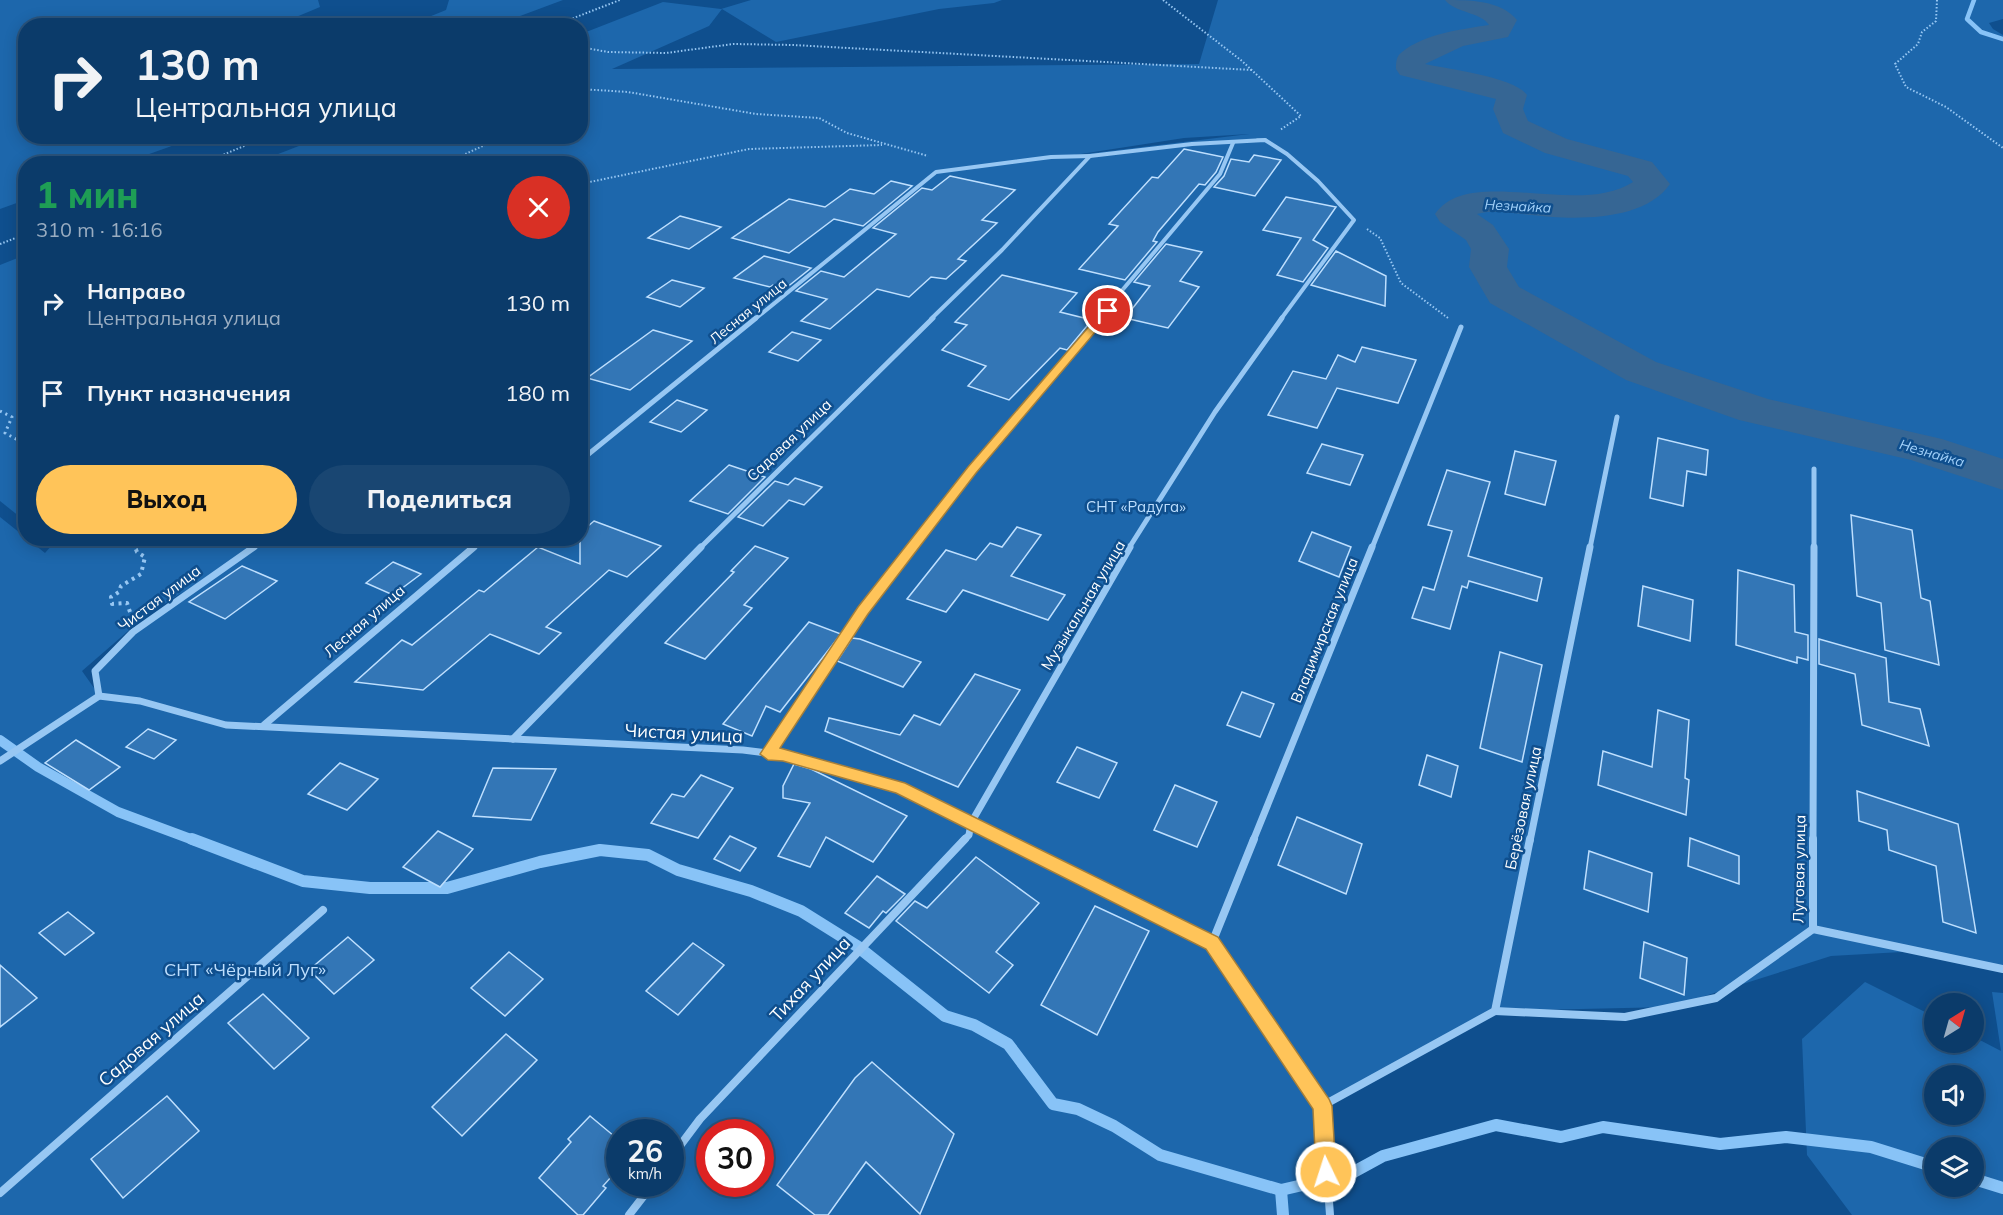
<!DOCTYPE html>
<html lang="ru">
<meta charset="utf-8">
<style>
:root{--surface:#0b3b6a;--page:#194672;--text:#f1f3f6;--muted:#9aadc1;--line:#2b557e;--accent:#ffc459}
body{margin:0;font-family:Mulish,sans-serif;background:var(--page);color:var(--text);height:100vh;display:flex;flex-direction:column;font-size:22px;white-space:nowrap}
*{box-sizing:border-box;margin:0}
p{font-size:20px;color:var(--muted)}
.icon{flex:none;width:33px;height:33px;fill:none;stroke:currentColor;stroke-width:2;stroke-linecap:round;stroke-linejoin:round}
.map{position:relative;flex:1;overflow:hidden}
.side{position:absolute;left:18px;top:156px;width:570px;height:390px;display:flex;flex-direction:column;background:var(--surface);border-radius:24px;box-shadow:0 3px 15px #0003,0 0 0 2px var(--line)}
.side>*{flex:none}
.guide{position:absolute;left:18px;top:18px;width:570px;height:126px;border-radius:24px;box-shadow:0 3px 15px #0003,0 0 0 2px var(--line);background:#0b3b6a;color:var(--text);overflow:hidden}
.needle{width:39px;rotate:37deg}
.buttons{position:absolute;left:1924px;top:993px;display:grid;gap:12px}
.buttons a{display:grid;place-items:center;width:60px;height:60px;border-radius:50%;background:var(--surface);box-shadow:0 3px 15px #0003,0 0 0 2px var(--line);font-size:30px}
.speed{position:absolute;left:606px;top:1119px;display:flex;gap:12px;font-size:30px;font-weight:700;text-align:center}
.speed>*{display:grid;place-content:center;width:78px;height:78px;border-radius:50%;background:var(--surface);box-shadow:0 3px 15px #0003,0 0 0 2px var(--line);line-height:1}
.speed small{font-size:15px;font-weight:400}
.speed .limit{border:9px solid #d22;background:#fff;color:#111}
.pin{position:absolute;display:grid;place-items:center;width:51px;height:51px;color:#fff;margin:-26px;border:3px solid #fff;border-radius:50%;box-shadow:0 2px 6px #0007}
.me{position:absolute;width:66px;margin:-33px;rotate:356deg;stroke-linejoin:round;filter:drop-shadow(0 0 4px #0008)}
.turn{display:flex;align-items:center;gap:21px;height:126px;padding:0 18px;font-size:27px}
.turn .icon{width:78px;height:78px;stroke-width:2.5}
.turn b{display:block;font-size:42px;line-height:51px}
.round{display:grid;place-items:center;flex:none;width:63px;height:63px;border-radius:32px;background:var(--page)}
.headline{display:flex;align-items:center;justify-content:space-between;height:102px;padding:0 18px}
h1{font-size:36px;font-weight:800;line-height:45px;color:#1e9e55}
.cta{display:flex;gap:12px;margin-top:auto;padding:12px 18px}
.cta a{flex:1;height:69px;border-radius:36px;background:var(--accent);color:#111;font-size:24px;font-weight:800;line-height:69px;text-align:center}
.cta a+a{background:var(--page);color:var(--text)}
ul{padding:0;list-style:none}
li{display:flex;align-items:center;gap:18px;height:90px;padding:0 18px}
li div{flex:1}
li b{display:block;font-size:22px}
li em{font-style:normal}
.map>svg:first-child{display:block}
.green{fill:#1d67ac;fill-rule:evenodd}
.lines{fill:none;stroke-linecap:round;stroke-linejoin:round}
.stream-far2{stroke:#88c3f7;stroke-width:4.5}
.stream-far1{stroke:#88c3f7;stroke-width:10}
.stream{stroke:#88c3f7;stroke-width:12}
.river{fill:#366694;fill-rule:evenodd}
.building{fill:#3376b6;stroke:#bedffe;stroke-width:1.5}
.path-far2{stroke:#97c7f3;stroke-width:2;stroke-dasharray:1.5 2;stroke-linecap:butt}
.path-far1{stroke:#97c7f3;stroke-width:3;stroke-dasharray:2 4;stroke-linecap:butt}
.path{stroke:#97c7f3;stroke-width:4;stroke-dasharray:3 4.5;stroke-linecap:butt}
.minor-far4{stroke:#97c7f3;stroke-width:3}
.minor-far3{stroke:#97c7f3;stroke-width:4}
.minor-far2{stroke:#97c7f3;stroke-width:5}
.minor-far1{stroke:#97c7f3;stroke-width:7}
.minor{stroke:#97c7f3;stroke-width:8}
.route{fill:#ffc459;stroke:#a67f3a;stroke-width:1.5}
.labels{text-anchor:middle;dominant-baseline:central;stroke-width:5;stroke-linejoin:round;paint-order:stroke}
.far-water-label{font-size:14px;font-style:italic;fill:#a2d1fa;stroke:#0f4f8e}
.far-street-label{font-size:14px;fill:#fff;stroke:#0f4f8e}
.street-label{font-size:15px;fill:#fff;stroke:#0f4f8e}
.park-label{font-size:15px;fill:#bedffe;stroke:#0f4f8e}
.near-street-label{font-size:18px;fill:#fff;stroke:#0f4f8e}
.near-park-label{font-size:18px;fill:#bedffe;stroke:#0f4f8e}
</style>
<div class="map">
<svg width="2003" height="1215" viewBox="0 0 2003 1215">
<rect width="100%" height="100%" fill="#0f4f8e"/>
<g class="green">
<path d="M0,0H318L320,7L277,25L26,26V136L197,137L124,163L26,164L25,200L0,209Z"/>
<path d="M449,0H563L496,25H409L446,10Z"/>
<path d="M751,0H1002L994,3L939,9L776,42L722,9L709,26L612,69L1199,64L1218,0H2003V19L1989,23L1993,29L2003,35V968L1919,951L1831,956L1670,1007L1495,1011L1322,1106L1307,1085L1324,1151L1332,1215H0V517L45,553L52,545L46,538H580V164L255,163L322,137L580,136L581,34L663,2L721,9ZM1249,134L1068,156L1184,138ZM184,591L133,632L95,671L99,695L82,671L135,625L128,619L166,603ZM620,1132H670V1184H620ZM710,1132H760V1184H710Z"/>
<path d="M25,255V521L0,501V265Z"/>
<path d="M1865,982L1935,1017V1042H1974V1037L2001,1051L1992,992L2003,993V1215H1852L1807,1155L1802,1039ZM1935,1076H1974V1114H1935ZM1935,1148H1974V1186H1935Z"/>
</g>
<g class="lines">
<path class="stream-far2" d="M1974,0L1967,19L1981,32L2003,39"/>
<path class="stream-far1" d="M0,740L38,767L118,812L196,841"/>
<g class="stream">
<path d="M192,839L303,881L370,888H447L540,862L600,850L648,855L678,870L751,891L801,911L857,946L945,1016L974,1025L1008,1044L1053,1104L1078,1109L1114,1126L1160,1155L1281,1190L1350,1174L1383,1156L1496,1125L1561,1137L1603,1127L1720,1144L1786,1137L1871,1147L1935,1167"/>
<path d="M1974,1179L2003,1188"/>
<path d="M1281,1190L1283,1215"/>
</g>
<path class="river" d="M1445,0C1469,0 1501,0 1517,20L1508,37L1463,46L1425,64C1447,69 1515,77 1527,95L1523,109L1528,121L1567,139L1652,162L1670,184C1644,222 1573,220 1532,215C1515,214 1494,209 1477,214L1493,225L1509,249L1507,267L1519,287L1656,362L1768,399L1942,439L2003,459V490L1911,460L1739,420L1626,380L1490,303L1469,267L1471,249L1466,240L1440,222L1435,214C1469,164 1578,218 1633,182L1628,176L1545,153L1503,133L1493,109L1496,99L1400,75L1396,69C1396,63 1396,56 1402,52C1424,34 1462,29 1489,25C1481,12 1455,13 1445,0Z"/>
</g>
<g class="building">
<path d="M1184,149L1223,157L1216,172L1205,185L1199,184L1158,232L1153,241L1157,242L1125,280L1079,269L1118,226L1109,224L1152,177L1158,178Z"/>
<path d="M1254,155L1281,160L1255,196L1214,187L1224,176L1231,159L1249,162Z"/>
<path d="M950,176L1015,190L982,220L997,223L958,259L966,261L946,279L931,277L909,297L877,289L830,329L801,321L827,299L796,291L821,271L844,277L896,234L873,228L922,188L932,190Z"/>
<path d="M891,181L912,186L863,226L834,219L789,253L732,238L789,199L825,207L850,189L874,194Z"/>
<path d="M1286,197L1336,207L1313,240L1328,248L1303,282L1277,275L1301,238L1263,230Z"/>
<path d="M680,216L721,227L689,249L648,238Z"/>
<path d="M1166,244L1202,252L1180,281L1199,287L1168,328L1125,318L1150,286L1134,282Z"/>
<path d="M1336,251L1386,276L1385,306L1311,285Z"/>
<path d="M764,256L811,268L786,288L773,285L770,287L734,278Z"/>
<path d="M1002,275L1077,293L1060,312L1092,320L1067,350L1060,348L1009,400L968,386L986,366L942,350L967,325L955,322Z"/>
<path d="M672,280L704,288L680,307L647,297Z"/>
<path d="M653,330L692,341L630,390L587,378Z"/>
<path d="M792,332L821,340L798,361L769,352Z"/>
<path d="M1362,347L1416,360L1398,403L1337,388L1317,428L1268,415L1293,371L1326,379L1338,355L1355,362Z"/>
<path d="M677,400L707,410L681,432L650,422Z"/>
<path d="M1658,438L1708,450L1706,475L1687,471L1683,506L1650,498Z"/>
<path d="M1322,444L1363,455L1350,485L1307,473Z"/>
<path d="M1515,451L1556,461L1545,505L1505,494Z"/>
<path d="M729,465L765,477L728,514L690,501Z"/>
<path d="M1447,470L1490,482L1468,556L1542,578L1537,601L1469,581L1467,588L1462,586L1450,629L1412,618L1423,587L1434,590L1452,531L1428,525Z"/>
<path d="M795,478L822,487L804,505L789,500L763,526L738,517L775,481L788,485Z"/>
<path d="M1851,515L1912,530L1921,598L1930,601L1939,665L1885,650L1881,603L1857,596Z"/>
<path d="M594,521L661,546L627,577L609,570L546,627L561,633L539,654L490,634L423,690L355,682L402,640L412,645L479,590L484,592L538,547L580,564V533Z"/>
<path d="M1017,527L1041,535L1011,576L1065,595L1048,620L963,590L946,612L907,599L946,550L976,560L990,543L1002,547Z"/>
<path d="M1312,532L1351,547L1339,577L1299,561Z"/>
<path d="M755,546L788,558L744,605L752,608L705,659L665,643L734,572L731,571Z"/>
<path d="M393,562L421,574L393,595L366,583Z"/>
<path d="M242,566L277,581L225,619L189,602Z"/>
<path d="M1738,570L1794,585L1795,632L1808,635V660L1797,657V663L1736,645Z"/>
<path d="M1643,586L1693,600L1690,641L1638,626Z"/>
<path d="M809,622L841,634L780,712L766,706L752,736L723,724Z"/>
<path d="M852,638L860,639L921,662L903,687L837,661Z"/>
<path d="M1819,639L1886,658L1889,702L1920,709L1929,746L1862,725L1855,674L1819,664Z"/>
<path d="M1500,652L1542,665L1522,762L1480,748Z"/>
<path d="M975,674L1020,690L958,787L825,731L829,718L900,735L914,715L940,725Z"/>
<path d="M1242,692L1274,704L1260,737L1227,725Z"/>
<path d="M1658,710L1689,720L1685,778L1689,780L1686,815L1598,785L1603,751L1652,767Z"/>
<path d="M148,729L176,740L154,759L126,747Z"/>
<path d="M76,740L120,767L89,790L45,763Z"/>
<path d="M1077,747L1117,763L1099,798L1057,782Z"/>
<path d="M1427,755L1458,766L1451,797L1419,785Z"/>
<path d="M340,763L378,779L347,810L308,794Z"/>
<path d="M794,764L811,769L907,816L873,862L826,837L810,867L778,856L810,803L783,798V786Z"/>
<path d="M493,768L556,769L531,820L473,816Z"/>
<path d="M701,775L733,788L698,838L651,823L672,794L684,797Z"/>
<path d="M1175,785L1217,802L1197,847L1154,830Z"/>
<path d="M1857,791L1958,824L1976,933L1943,922L1936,866L1889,850L1887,830L1859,821Z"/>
<path d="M1297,817L1362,844L1346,894L1278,865Z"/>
<path d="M438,831L473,849L440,887L403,867Z"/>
<path d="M730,836L756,848L740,871L714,859Z"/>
<path d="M1690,838L1739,856V884L1688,866Z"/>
<path d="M1589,851L1652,873L1648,912L1584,889Z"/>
<path d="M976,857L1039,903L996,952L1013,965L989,993L896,921L915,901L927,908Z"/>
<path d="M877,876L905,894L886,913L883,911L869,928L845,913Z"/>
<path d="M1095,906L1149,931L1097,1035L1041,1005Z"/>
<path d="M68,912L94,933L65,955L39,933Z"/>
<path d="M348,937L374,960L334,994L309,970Z"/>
<path d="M1644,942L1687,958L1684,995L1640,978Z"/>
<path d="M693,943L724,965L678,1015L646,991Z"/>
<path d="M509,952L543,979L505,1016L471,988Z"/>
<path d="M0,965L37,998L0,1027Z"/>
<path d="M263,994L309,1038L274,1069L228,1023Z"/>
<path d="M506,1034L537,1060L462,1136L432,1107Z"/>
<path d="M872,1062L954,1134L920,1214L866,1162L828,1215H815L777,1185L855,1078Z"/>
<path d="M167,1096L199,1131L123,1198L91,1159Z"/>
<path d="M590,1116L620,1141V1167L603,1186L606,1188L583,1215H578L539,1178L571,1142L568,1139Z"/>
</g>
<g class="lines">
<g class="path-far2">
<path d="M1163,0L1242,61L1301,116L1280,130"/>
<path d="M1937,0L1936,21L1922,32L1918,44L1895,64L1906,87L1946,107L2003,148"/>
<path d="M553,26L620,0"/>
<path d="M580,47L608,52L666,53L733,44L793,45L1252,70"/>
<path d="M580,89L628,92L756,114L819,118L847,133L928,156"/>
<path d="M201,164L268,136"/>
<path d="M443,164L505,136"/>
<path d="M580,184L749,149L882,145"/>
<path d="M1367,229L1380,238L1401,283L1448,318"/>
<path d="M0,244L26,234"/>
</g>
<g class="path-far1">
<path d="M0,411L12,417L5,433L16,439H26"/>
<path d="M136,548L146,538"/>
</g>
<path class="path" d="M130,612L127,603L112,604L111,597L119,592L121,586L141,574L145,557L137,552L135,547"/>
<path class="minor-far4" d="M1257,140H1266"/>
<g class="minor-far3">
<path d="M755,319L936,172L1051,157L1090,156"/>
<path d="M931,319L1002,250L1090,156L1192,144L1265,140L1287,154L1318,181L1354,220L1281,319"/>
<path d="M1098,319L1220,174L1233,143"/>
</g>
<g class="minor-far2">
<path d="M580,461L756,318"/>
<path d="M252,548L266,538"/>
<path d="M472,548L484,538"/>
<path d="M700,548L933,318"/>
<path d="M912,548L972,470L1100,318"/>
<path d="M1129,548L1215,412L1282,318"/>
<path d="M1372,548L1461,327"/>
<path d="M1590,548L1617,417"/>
<path d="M1814,548V469"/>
</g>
<g class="minor-far1">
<path d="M99,696L95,671L133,632L254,547"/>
<path d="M264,725L474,547"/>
<path d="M513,739L701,547"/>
<path d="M768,754L863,611L913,547"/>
<path d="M0,761L99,696L140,701L226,725L743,750L783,755L900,788L1007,841"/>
<path d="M963,841L969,835L971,823L1130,547"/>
<path d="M1253,841L1372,547"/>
<path d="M1530,841L1590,547"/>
<path d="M1813,841L1814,547"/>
</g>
<g class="minor">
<path d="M1004,839L1212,943L1322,1106L1330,1215"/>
<path d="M1813,929L2003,969"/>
<path d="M1212,943L1254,839"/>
<path d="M1495,1011L1625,1017L1716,998L1813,929V839"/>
<path d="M1322,1106L1495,1011L1530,839"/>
<path d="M670,1159L700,1119L965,839"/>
<path d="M0,1193L323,910"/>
<path d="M629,1215L653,1184"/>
</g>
</g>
<path class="route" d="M1104,309L1113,311L976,473L868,614L780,748L905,783L1218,937L1329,1099L1332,1106L1336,1172L1333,1179L1326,1182L1319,1179L1316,1172L1313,1109L1206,949L896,793L783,761L768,760L760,754L858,607L968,467Z"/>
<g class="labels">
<g class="far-water-label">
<text transform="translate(1518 206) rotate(3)">Незнайка</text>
<text transform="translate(1932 453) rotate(16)">Незнайка</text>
</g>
<g class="far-street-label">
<text transform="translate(748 311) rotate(-39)">Лесная улица</text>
</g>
<g class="street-label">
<text transform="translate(789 440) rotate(-44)">Садовая улица</text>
<text transform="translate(159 598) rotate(-37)">Чистая улица</text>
<text transform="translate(1083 605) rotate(-59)">Музыкальная улица</text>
<text transform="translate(364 621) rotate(-41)">Лесная улица</text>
<text transform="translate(1324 630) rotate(-68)">Владимирская улица</text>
<text transform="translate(1523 808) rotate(-78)">Берёзовая улица</text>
<text transform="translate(1799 869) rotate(-89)">Луговая улица</text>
</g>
<g class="park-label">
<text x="1136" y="506">СНТ «Радуга»</text>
</g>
<g class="near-street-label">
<text transform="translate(684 733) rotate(3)">Чистая улица</text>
<text transform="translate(810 979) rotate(-47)">Тихая улица</text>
<text transform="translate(151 1039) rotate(-41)">Садовая улица</text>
</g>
<g class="near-park-label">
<text x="245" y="969">СНТ «Чёрный Луг»</text>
</g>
</g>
</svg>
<div class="buttons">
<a><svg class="needle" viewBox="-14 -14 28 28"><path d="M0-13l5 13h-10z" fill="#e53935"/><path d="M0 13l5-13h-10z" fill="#9aadc1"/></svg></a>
<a><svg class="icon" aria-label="sound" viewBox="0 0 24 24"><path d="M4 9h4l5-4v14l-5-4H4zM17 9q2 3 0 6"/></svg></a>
<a><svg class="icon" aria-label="layers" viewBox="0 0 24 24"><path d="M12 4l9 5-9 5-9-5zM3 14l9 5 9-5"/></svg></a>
</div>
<div class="speed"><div>26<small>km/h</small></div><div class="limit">30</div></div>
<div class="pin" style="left:1108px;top:311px;background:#d93025"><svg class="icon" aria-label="arrive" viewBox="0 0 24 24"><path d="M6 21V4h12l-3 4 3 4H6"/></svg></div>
<svg class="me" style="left:1326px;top:1172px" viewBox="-20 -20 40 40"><circle r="17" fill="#ffc459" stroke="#fff" stroke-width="3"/><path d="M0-11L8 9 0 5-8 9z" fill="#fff"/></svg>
<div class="guide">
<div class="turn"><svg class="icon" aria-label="right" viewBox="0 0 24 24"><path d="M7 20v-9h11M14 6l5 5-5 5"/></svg><div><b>130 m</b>Центральная улица</div></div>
</div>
<section class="side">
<div class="headline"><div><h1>1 мин</h1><p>310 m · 16:16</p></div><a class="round" style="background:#d93025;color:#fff"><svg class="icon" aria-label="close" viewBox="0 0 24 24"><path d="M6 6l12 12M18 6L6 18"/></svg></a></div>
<ul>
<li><svg class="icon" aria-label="right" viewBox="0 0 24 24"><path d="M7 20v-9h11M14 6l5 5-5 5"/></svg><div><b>Направо</b><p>Центральная улица</p></div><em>130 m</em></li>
<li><svg class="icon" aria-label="arrive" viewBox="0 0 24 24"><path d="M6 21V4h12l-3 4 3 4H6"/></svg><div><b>Пункт назначения</b></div><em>180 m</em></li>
</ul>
<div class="cta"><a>Выход</a><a>Поделиться</a></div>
</section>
</div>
